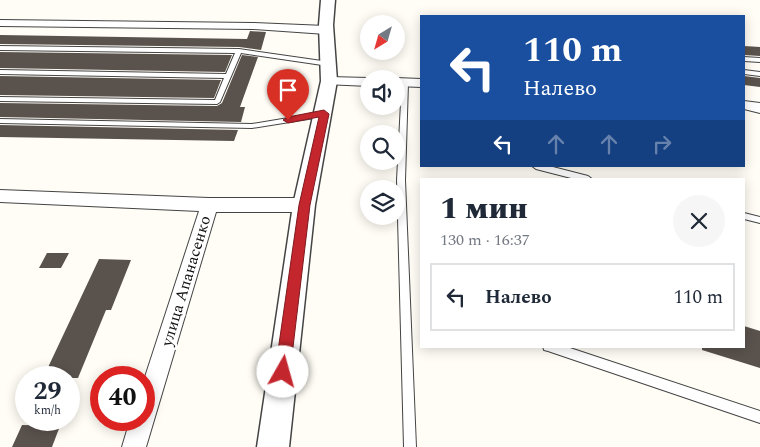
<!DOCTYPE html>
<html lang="ru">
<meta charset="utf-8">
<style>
:root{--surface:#fff;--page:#f6f6f7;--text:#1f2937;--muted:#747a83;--line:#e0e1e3}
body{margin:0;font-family:Spectral,serif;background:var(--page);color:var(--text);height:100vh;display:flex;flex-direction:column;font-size:19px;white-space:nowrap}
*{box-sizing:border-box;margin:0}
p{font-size:16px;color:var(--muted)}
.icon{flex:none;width:28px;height:28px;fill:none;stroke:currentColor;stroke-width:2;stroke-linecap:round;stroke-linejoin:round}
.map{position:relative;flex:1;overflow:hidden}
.drawer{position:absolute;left:420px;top:178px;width:325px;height:170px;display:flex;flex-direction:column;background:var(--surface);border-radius:0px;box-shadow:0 2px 12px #0003}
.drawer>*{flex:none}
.top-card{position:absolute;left:420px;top:15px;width:325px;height:152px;border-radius:0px;box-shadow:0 2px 12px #0003;background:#1a4fa0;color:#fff;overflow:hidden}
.needle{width:32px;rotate:217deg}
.controls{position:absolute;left:360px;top:15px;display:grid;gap:10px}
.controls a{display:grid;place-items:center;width:45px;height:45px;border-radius:50%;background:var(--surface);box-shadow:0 2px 12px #0003;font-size:25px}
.speed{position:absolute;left:15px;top:366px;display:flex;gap:10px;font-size:25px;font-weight:700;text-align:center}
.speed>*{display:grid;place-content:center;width:65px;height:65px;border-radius:50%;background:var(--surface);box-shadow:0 2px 12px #0003;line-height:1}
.speed small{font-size:12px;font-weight:400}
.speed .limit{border:8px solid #d22;background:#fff;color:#111}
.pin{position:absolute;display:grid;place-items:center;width:42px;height:42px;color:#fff;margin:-51px -21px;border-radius:50% 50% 50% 0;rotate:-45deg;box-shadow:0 0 5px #0007}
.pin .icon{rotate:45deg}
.me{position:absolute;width:55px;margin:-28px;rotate:7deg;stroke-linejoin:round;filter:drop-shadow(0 0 4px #0008)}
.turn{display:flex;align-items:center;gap:18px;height:105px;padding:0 20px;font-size:22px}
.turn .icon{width:65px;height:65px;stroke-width:2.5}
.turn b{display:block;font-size:35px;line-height:42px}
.lanes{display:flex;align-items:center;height:48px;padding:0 20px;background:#0003;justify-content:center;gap:25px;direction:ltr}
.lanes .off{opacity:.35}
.round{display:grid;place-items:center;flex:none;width:52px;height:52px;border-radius:26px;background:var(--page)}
.headline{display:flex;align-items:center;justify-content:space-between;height:85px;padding:0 20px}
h1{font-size:30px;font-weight:800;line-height:38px}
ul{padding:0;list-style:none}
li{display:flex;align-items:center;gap:15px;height:68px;margin:0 10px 8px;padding:0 10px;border:2px solid var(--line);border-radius:0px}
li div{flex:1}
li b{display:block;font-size:19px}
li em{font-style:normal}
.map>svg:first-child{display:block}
.building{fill:#5a524d}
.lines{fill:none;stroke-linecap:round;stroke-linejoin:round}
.service-casing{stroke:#444;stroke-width:2}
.minor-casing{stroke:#444;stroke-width:2}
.tertiary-casing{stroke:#444;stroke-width:3}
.service{fill:#fff;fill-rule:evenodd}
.minor{fill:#fff;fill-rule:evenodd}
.tertiary{fill:#fff;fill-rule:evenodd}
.route{fill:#c4262e;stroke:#7f191e}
.labels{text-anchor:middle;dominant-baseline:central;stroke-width:5;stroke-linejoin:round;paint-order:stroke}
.street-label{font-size:16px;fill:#111;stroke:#fff}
</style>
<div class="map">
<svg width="760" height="447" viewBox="0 0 760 447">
<rect width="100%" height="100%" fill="#fffdf5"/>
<g class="building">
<path d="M250,31L266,32L261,50L239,47L0,44V35L247,39Z"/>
<path d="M744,46L760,47V56L744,55Z"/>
<path d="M0,52L232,55L225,72L0,68Z"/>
<path d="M242,55L258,57L240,107H245L241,122L0,117V103L217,106L222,103Z"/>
<path d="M0,76L221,80L214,98L0,95Z"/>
<path d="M744,76L760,78V87L744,85Z"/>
<path d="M0,125L238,130L234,141L0,137Z"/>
<path d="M47,253H69L61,268H39Z"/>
<path d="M99,259L131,260L111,310H106L78,378H43Z"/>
<path d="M744,326L760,331V368L702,350V346H744Z"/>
<path d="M22,425L60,426L52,447H12Z"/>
</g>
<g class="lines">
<g class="service-casing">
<g id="service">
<path d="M0,46L239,49L329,62L332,64L329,66L241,53L220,102L217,104L0,101V97L215,100L224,78L0,74V70L226,74L235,53L0,50Z"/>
<path d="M744,57L760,58V62L744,61Z"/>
<path d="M744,70L760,72V76L744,74Z"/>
<path d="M405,81L408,83L405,180L416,447H404L397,180L402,83Z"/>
<path d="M324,112H327V116L252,128L0,123V119L252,124Z"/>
<path d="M532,166H549L588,176L592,179H575L536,169Z"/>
<path d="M744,213L760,217V223L744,219Z"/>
<path d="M543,346H564L760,411V423L548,351L544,350Z"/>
</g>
</g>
<g class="minor-casing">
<g id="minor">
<path d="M0,20L253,23L326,26L332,30L326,34L253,29L0,26Z"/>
<path d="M329,77L369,78L372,79H369V86L324,84L322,81L324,78Z"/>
<path d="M396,78L421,79V87L396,86V79H393Z"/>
<path d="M744,101L760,103V113L744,109Z"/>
<path d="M0,190L209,198H304L310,200L312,205L310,210L304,212H216L146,447H122L130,420H144V380L199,211L0,202Z"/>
</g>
</g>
<g class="tertiary-casing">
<path id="tertiary" d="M321,0H335L333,25L337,81L315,205L289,447H257L293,205L321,81L319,25Z"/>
</g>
<use href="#service" class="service"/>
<use href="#minor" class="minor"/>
<use href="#tertiary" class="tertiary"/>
</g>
<path class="route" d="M324,110L329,114L310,205L290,372L288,378L283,380L278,378L275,372L299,205L319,117L288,123L283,120L288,117Z"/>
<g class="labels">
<g class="street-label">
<text transform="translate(186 281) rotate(-73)">улица Апанасенко</text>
</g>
</g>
</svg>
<div class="controls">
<a><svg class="needle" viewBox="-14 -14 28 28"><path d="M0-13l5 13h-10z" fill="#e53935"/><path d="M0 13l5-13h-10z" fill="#747a83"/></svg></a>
<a><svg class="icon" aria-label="sound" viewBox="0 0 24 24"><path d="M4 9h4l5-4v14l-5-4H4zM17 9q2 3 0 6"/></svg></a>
<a><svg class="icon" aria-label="search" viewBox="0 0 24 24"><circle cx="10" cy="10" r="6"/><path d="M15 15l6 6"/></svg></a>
<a><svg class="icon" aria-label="layers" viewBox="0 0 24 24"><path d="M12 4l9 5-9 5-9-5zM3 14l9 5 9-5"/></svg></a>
</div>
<div class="speed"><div>29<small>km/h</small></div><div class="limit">40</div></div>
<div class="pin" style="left:288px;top:120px;background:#d93025"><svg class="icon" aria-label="arrive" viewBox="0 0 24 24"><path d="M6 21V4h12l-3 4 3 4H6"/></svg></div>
<svg class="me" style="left:283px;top:372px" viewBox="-20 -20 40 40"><circle r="19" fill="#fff"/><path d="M0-13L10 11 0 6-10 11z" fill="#c4262e"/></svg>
<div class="top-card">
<div class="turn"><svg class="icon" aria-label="left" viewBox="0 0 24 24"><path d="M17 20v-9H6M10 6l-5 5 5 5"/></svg><div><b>110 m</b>Налево</div></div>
<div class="lanes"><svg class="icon" aria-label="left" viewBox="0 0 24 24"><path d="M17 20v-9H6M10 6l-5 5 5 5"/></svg><svg class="icon off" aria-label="ahead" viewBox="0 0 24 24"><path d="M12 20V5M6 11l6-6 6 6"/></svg><svg class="icon off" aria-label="ahead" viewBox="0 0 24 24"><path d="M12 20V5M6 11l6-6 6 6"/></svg><svg class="icon off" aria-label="right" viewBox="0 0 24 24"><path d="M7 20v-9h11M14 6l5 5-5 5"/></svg></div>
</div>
<section class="drawer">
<div class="headline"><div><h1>1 мин</h1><p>130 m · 16:37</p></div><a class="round"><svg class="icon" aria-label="close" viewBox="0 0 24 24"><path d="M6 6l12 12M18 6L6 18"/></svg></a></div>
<ul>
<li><svg class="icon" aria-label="left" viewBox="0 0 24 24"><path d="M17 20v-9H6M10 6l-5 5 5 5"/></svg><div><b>Налево</b></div><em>110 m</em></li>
</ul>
</section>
</div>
